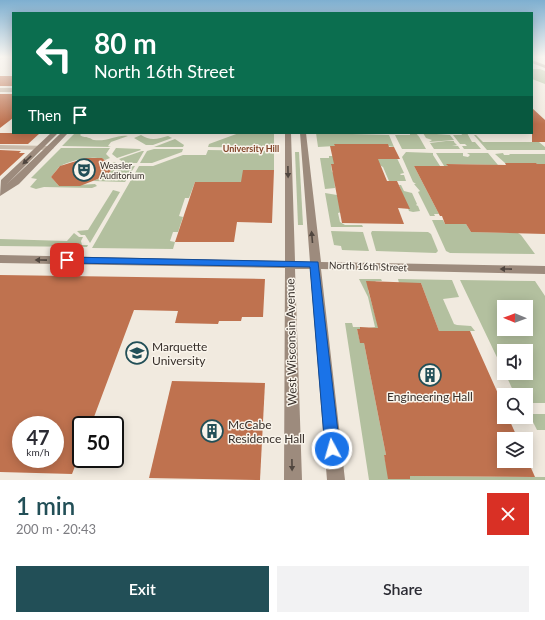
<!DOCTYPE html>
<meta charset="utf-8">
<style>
:root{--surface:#fff;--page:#f2f2f3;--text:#2b2b33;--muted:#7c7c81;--accent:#224f57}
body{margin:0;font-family:Lato,sans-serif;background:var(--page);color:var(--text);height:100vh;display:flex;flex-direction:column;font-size:15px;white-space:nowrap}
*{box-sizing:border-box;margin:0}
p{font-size:13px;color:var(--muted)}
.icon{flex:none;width:22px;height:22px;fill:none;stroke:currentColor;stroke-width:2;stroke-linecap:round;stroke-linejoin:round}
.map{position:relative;height:480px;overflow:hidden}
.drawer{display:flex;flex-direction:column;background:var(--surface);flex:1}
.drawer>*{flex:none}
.banner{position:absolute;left:12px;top:12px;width:521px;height:122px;border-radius:0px;box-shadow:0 2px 10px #0003;background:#0b6e4f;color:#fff;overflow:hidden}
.needle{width:26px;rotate:271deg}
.controls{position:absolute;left:497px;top:300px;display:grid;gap:8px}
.controls a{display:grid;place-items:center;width:36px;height:36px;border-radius:0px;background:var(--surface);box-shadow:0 2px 10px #0003;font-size:20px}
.speed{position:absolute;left:12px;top:416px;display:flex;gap:8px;font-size:20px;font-weight:700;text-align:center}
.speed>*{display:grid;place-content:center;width:52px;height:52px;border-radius:50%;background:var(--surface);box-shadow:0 2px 10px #0003;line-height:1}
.speed small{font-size:10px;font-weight:400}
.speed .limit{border:2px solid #111;border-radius:6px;background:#fff;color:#111}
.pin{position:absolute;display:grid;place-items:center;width:34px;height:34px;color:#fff;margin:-17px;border-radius:8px;box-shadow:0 2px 6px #0006}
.me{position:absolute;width:44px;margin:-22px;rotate:354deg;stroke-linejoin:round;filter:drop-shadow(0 0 3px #0008)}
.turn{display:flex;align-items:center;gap:14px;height:84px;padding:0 16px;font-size:18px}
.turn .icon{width:52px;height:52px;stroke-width:2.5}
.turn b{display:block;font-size:28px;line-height:34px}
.then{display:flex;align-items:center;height:38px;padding:0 16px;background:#0003;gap:8px;font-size:15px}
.round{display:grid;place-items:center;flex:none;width:42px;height:42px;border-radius:0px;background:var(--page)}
.headline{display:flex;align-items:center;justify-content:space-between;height:68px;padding:0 16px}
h1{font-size:24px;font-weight:600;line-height:30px;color:var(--accent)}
.action{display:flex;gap:8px;margin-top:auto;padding:8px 16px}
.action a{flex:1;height:46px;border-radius:0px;background:var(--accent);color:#fff;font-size:16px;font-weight:600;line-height:46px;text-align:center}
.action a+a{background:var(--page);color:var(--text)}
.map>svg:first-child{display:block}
.green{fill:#b3c09f;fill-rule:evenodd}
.building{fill:#bf724f;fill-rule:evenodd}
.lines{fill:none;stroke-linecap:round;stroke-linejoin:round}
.street{fill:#c9bbab;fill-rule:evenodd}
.secondary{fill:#9d8b7d;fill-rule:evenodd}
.oneway{fill:#50463f}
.route{fill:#1a73e8;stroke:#114b97}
.labels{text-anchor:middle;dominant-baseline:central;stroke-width:3;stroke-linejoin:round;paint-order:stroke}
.far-neighbourhood-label{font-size:9px;font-weight:bold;fill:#824428;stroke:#f9f4eb}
.far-poi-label{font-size:9px;fill:#372f2a;stroke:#f9f4eb;text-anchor:start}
.street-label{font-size:10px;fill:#372f2a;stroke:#f9f4eb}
.near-street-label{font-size:12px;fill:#372f2a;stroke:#f9f4eb}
.near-poi-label{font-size:12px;fill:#372f2a;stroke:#f9f4eb;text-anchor:start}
</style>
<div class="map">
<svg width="545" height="480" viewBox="0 0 545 480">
<rect width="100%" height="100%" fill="#f1eadf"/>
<g class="green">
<path d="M532,69H540L545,71V84L532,79Z"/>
<path d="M75,133H82L80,135C84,138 85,136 89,138C91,138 92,140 94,140C107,142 118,134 128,136L111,142L108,146L111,147L62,146Z"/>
<path d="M239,133H274V145L268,146V148L208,147L209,144Z"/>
<path d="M316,133L389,135L394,147L374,144H335V146L318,147Z"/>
<path d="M410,133H416L419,137L417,133L426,149H402L395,135H410Z"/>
<path d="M423,133L450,135L454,140L429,142L432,140L426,138Z"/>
<path d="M461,133H467L472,142H475L481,149H464L462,146H467L465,144H460L453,135H462Z"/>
<path d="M141,135C150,141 158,139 168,136L172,138L153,145H146L134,138Z"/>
<path d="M474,135H476L483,142H539L545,147V150H487Z"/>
<path d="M175,139L184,145L183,147H154Z"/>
<path d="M446,141H454V142L457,145H452L458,146L460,149H434L430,143Z"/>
<path d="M61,148H110L106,154L110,158L105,160C97,154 67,161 59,167C56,170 54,174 51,177L59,186L95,184L97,186L92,188L44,187L36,189L30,187L37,179L31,178Z"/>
<path d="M116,148L140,149L141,150L117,158L112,154Z"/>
<path d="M154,149H183L182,152L152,163H140L147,151Z"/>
<path d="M208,150L268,151V153H274V170H258V172L241,185L233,182H195L189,198H185L179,216L183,217L178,232H173L170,241L175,242L173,249L92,248L139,166H153L183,155H206Z"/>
<path d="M142,151H144L137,163H124L119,159Z"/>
<path d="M295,152H299L303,225H298Z"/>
<path d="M406,152L433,153V155L442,169L435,171L432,166H414L439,214H434L435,216H430L418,192L420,191L414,184H416L413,182L402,157Z"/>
<path d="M436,153H463V156L468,157L470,155L467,153H488L498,165L447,164L451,172L446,169Z"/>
<path d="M503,153L504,155H510L509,154H545V164H537L535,163H505L495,154Z"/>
<path d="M329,156H337L347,164L331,165L332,172L334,173L335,188L325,189L320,158H329Z"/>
<path d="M396,156L404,173L400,174L401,175H404L406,181H389L383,167L366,158L393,159Z"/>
<path d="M115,162L121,167L135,166L125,182L93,181L108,175L113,167L110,164Z"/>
<path d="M399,185H401L404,191L412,193L417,204L416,205L418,206L420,211L413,212L409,211Z"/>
<path d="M113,190L120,192L90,243L85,235H81L77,231L88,230Z"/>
<path d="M325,193L337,195L342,212L338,213L340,222L345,225H362L363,227H331Z"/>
<path d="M432,220H443L445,224H466L471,232L518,233L521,235L535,254L450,253L446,251Z"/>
<path d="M331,231L363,232L369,251L342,250L341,246L334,245Z"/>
<path d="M372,231L428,232L431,234L438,251L436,253L376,251L371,233Z"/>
<path d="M74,233L79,237H83L81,241L82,245H88L87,247L0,246V239L67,241Z"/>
<path d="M359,279H381L382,281H376L368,290L379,329L369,328L375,327L368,297Z"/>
<path d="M398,279L452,280L459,297L443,299L454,324L457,325L471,326L475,331H439L421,283H399Z"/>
<path d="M460,280L535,281L545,296V403H526V395H515L505,373H526V351H504V372ZM504,307H526V329H504Z"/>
<path d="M345,323H352L353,327H360V329H357L360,342L364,343L386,455H384L386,464L410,479V476L545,477V480H369Z"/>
<path d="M529,414H545V430H537Z"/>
</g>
<g class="building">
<rect x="0" y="76" width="13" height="10"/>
<path d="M0,94H13V118L0,128Z"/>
<path d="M532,108L545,120V142H532Z"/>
<path d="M0,133H40L28,144H0Z"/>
<path d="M334,144H388L389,147H394L400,159H378L387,181H397L410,209L398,208L404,224L342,223L331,164H334L330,146H335Z"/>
<path d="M0,150L21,151L19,153H25L0,176Z"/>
<path d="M86,158H102L113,167L108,175L80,186H59L51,177L60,166Z"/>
<path d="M505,163H536L537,164H545V234L471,232L466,224H445L442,216H440L414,166H448L446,164L506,165Z"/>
<path d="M243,170H274L272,223L237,222L234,242H175L195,182H241Z"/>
<path d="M0,275L265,279L263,317H242L241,321H219L218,324L175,323L178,311L134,310L91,425H81V451L72,474L0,472ZM21,425H55V459H21Z"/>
<path d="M366,281L421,283L439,331H470L504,407V417H508L518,439H504V461H528L535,477L410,476V479H388L384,455H386L364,343H360L357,329H360V327L378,328Z"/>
<path d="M172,381L265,383L260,480L149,478Z"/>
</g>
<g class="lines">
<g class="street">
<path d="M0,57H7L0,60Z"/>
<rect x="0" y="88" width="13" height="4"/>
<path d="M0,145L50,146L54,148L50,150L0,149Z"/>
</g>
<g class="secondary">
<path d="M532,60L545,65V68L532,63Z"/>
<path d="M51,133H58L7,184L61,133H68L19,184L0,196L1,180Z"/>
<path d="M285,133H291L295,261L310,262L300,133H306L321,262L545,266V274L321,269L345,480H327L310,269H295L302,480H284L285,268L0,263V255L285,261Z"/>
</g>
</g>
<defs><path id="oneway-solid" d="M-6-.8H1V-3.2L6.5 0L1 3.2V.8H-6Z"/></defs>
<g class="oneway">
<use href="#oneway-solid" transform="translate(27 160) rotate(136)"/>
<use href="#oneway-solid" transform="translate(288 172) rotate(89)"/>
<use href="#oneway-solid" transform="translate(312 237) rotate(-95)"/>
<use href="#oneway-solid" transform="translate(41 260) rotate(-179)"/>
<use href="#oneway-solid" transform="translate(506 269) rotate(-179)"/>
<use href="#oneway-solid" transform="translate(292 465) rotate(89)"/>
</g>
<linearGradient id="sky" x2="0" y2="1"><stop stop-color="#7eafd0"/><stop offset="0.46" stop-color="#f9f6f1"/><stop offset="1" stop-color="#f9f6f1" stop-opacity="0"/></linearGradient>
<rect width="545" height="124" fill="url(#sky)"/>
<path class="route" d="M67,257L318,262L340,449L338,454L332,456L327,454L325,449L310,267L67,263L62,260Z"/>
<defs>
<g id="theatre-ring" transform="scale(1.15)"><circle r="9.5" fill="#f9f4eb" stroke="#224f57" stroke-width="1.5"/><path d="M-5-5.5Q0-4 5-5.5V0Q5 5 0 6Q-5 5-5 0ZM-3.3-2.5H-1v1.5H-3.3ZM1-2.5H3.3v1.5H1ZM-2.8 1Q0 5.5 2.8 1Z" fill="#224f57"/></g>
<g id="university-ring" transform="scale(1.15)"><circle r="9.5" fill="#f9f4eb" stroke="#224f57" stroke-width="1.5"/><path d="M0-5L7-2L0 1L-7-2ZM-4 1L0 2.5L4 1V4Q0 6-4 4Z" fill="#224f57"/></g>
<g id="building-ring" transform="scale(1.15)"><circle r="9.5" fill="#f9f4eb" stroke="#224f57" stroke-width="1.5"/><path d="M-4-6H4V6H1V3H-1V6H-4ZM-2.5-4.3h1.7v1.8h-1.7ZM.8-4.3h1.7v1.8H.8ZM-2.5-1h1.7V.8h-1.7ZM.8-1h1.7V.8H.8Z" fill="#224f57"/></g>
</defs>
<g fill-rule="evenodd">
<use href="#theatre-ring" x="84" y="170"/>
<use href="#university-ring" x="137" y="353"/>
<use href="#building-ring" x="430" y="375"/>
<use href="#building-ring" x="212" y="431"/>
</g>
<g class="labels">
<g class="far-neighbourhood-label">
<text x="251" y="148">University Hill</text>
</g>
<g class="far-poi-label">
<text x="100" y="165">Weasler<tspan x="100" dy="10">Auditorium</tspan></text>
</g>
<g class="street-label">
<text transform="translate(368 266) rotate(2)">North 16th Street</text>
</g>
<g class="near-street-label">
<text transform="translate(291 342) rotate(-91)">West Wisconsin Avenue</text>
</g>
<g class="near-poi-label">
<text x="152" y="346">Marquette<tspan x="152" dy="14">University</tspan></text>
<text x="430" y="396" text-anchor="middle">Engineering Hall</text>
<text x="228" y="424">McCabe<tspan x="228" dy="14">Residence Hall</tspan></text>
</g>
</g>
</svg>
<div class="controls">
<a><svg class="needle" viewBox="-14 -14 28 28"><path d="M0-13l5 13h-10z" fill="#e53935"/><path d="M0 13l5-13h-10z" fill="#7c7c81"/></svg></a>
<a><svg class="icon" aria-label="sound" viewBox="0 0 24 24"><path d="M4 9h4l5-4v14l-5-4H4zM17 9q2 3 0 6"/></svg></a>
<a><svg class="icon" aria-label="search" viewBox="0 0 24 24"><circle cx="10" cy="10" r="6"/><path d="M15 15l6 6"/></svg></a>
<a><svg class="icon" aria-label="layers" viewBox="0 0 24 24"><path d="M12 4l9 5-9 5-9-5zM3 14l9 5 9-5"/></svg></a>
</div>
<div class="speed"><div>47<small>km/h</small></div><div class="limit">50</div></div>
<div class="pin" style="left:67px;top:260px;background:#d93025"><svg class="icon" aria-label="arrive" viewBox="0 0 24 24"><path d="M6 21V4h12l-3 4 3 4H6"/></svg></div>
<svg class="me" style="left:332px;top:449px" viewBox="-20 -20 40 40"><circle r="17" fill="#1a73e8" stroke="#fff" stroke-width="3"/><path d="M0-11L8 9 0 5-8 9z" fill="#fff"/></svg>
<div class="banner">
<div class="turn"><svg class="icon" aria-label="left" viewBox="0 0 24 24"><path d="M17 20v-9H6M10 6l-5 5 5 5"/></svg><div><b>80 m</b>North 16th Street</div></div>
<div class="then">Then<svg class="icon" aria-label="arrive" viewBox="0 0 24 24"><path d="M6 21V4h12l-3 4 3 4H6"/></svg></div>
</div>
</div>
<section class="drawer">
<div class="headline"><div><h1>1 min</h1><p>200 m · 20:43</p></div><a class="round" style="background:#d93025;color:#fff"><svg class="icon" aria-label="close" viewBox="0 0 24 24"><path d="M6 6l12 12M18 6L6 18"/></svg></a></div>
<div class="action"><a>Exit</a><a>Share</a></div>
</section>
